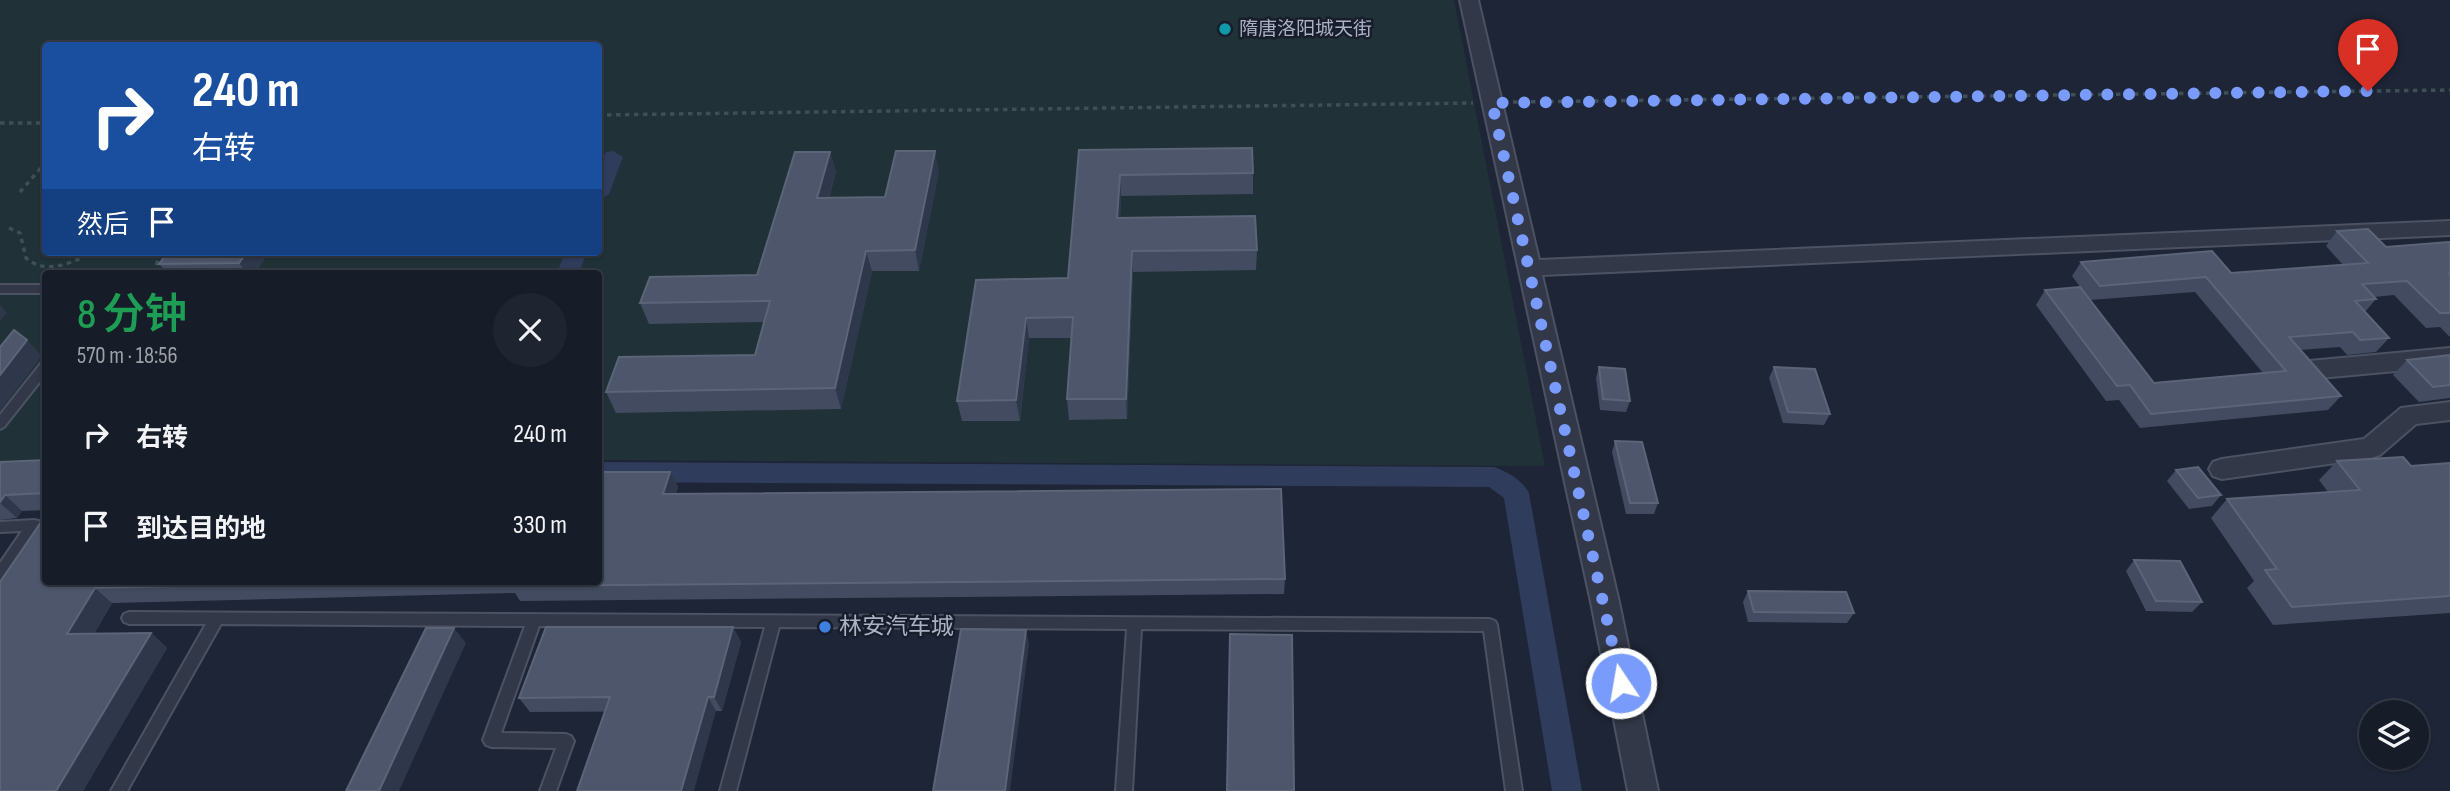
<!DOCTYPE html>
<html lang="zh">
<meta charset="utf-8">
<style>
:root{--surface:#161c28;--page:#1f2530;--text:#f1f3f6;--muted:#9ea1a8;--line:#353a45}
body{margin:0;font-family:"Sofia Sans Condensed","Noto Sans SC",sans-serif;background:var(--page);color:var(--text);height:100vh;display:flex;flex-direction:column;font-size:26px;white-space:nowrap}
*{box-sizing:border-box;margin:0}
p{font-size:23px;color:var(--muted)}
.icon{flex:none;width:38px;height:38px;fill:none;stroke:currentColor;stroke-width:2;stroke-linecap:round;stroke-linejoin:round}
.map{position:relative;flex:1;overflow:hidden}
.details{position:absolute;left:42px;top:270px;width:560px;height:315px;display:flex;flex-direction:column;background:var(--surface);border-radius:7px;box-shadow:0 2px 5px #0004,0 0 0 2px var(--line)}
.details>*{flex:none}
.guide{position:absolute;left:42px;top:42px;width:560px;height:214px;border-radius:7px;box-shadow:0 2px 5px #0004,0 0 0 2px var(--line);background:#1a4fa0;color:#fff;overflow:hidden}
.buttons{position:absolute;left:2359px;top:700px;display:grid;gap:14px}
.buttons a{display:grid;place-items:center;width:70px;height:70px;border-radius:50%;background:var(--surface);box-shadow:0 2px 5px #0004,0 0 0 2px var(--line);font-size:35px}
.pin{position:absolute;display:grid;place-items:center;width:60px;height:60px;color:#fff;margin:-72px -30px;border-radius:50% 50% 50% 0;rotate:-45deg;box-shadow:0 0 7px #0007}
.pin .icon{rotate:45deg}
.me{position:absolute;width:77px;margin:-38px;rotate:348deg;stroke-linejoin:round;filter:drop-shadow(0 0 5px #0008)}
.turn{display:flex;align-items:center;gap:24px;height:147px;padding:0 35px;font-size:32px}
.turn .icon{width:91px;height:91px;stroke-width:2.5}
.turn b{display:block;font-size:49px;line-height:60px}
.then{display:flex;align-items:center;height:66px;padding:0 35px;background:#0003;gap:14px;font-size:26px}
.round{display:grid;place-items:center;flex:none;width:74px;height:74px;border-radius:37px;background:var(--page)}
.summary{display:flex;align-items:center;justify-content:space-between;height:119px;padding:0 35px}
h1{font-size:42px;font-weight:600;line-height:52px;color:#1e9e55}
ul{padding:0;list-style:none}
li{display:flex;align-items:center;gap:21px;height:91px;padding:0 35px}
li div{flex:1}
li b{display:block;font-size:26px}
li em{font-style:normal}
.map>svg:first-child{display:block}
.green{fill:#203237;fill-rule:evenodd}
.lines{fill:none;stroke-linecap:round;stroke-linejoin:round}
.canal{fill:#2f3c5c;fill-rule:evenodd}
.service-casing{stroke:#4c5262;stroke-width:4}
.minor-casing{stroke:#4c5262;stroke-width:4}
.path{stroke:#3e4f55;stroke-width:3.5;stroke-dasharray:4.5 4.5;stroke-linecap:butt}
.service{fill:#323847;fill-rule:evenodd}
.minor{fill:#323847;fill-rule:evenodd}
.wall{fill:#424b5f}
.shaded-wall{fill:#2f374a}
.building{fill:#4d566a;stroke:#5c6478;stroke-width:2}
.route{stroke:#799bfb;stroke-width:12;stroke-dasharray:0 21.6}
.culture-dot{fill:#0f9aa8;stroke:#171d2b;stroke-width:2.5}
.shop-dot{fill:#3f7fe0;stroke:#171d2b;stroke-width:2.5}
.labels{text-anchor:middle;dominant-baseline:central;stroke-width:5;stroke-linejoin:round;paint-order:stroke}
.far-poi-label{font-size:19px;fill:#abb2c4;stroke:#171d2b;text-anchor:start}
.poi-label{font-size:23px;fill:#abb2c4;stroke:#171d2b;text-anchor:start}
</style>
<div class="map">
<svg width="2450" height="791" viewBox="0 0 2450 791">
<rect width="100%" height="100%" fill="#1e2536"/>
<path class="green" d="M0,0H1454L1545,466L599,460L598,273H46L45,473L0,474ZM46,46H598V252H46Z"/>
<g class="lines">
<g class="canal">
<path d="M613,151L623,157L609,194L598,201V167L606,152Z"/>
<path d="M565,252H587L579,273H557Z"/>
<path d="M598,462L1494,467C1507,471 1523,481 1529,493L1582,791H1552L1504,498L1489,487L598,482Z"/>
</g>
<g class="service-casing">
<g id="service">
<rect x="0" y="285" width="46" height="8"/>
<path d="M46,361V374L4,427L0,429V415L42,362Z"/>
<path d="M34,520L39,521L41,525L39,529L5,578L0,580V563L22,531L0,532V522Z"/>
<path d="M129,612L1490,619L1495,621L1497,625L1522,791H1506L1484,631L1141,629L1132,791H1116L1127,629L779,627L736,791H720L765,627L539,626L501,733L566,734L571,736L574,741L556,791H540L556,748L491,747L486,745L483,740L525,626L221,624L127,791H111L206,624H129L124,622L122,618L124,614Z"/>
</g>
</g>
<g class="minor-casing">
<g id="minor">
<path d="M1460,0H1478L1539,260L2450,221V235L1542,275L1619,602L1658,791H1628L1591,602Z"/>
<path d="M2450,348V366L2309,379L2300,376L2297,370L2300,364L2309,361Z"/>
<path d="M2450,402V420L2416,424L2380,455L2371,458L2222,479L2213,476L2209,469L2213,462L2222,459L2364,439L2401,408Z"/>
</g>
</g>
<g class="path">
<path d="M1513,102L2450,90"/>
<path d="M598,115L1473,103"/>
<path d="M0,123H46"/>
<path d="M20,192L46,162"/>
<path d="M9,228L20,233L26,258C46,276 73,262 94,252"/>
<path d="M160,252L155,271L172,272"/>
<path d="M427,270L429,273"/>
<path d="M134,273L155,271"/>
</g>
<use href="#service" class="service"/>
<use href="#minor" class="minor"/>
</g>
<g class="wall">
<path d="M1079,150L1253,173V194L1121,196L1120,218L1257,250L1256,270L1133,272L1127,419L1069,420L1067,399L1071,338H1029L1020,421H962L957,401L976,280L1068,278Z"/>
<path d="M830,152L836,172L829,198L885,197L939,171L919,271H872L841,409L616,413L606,392L755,355L764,322L649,324L640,303L757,275Z"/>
<path d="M2337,231L2386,247L2450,243V337L2440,327L2426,328L2394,295L2374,297L2376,299L2365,312L2389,338L2376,352L2347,355L2340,347L2300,350L2341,396L2328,410L2140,428L2119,400L2106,401L2036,305L2045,290L2154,383L2263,373L2195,292L2090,300L2072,276L2081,262L2231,273L2343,265L2326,246Z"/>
<path d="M168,252H269L255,273H167L159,264Z"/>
<path d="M2450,355V398L2419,402L2393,375L2407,360Z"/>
<path d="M1599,367L1630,401L1626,412L1600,410L1596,378Z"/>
<path d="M1774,367L1830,414L1824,425L1783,423L1769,378Z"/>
<path d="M1615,441L1658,503L1654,514H1626L1612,452Z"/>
<path d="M46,460V510L22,511L17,518L0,520V462Z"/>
<path d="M2337,461L2411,466L2450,463V613L2273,625L2247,588L2254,581L2211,518L2227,499L2328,492L2319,480Z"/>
<path d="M2176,470L2221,495L2212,506L2189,509L2167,481Z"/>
<path d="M670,472L678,487L676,494L1285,579L1284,594L520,601L515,593L112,603L94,634L151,633L167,648L83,791H0L46,581H598Z"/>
<path d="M2134,560L2202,602L2192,612L2146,611L2126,571Z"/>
<path d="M1748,591L1854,613L1847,623L1748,622L1743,602Z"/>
<path d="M733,627L741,642L722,711L530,712L519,698Z"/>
</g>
<g class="shaded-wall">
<path d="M935,151L939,171L919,271L915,250Z"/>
<path d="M830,152L836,172L823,218L817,198Z"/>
<path d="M1120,175L1121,196L1119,238L1117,218Z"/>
<path d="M866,251L872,271L841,409L835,388Z"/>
<path d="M1132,251L1133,272L1127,419L1126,399Z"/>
<path d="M247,252H269L255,273H247L239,263Z"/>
<path d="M0,305L7,313L0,321Z"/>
<path d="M1026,318L1029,338L1020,421L1016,400Z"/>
<path d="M27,340L42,356L0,411V375Z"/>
<path d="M670,472L678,487L671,509L663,494Z"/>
<path d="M5,495L22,511L17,518L0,503Z"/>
<path d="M95,588L112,603L85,649L67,634Z"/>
<path d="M733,627L741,642L722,711L714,697Z"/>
<path d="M454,628L466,643L399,791H379Z"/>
<path d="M1026,630L1029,644L1010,791H1005Z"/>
<path d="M151,633L167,648L83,791H56Z"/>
<path d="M708,697L716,711L694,791H681Z"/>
</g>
<g class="building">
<path d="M1252,148L1253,173L1120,175L1117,218L1255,216L1257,250L1132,251L1126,399H1067L1073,317L1026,318L1016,400L957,401L976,280L1068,278L1079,150Z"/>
<path d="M896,151H935L915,250L866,251L835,388L606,392L619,357L755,355L770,301L640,303L650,277L757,275L795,152H830L817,198L885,197Z"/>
<path d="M2368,229L2386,247L2449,242L2450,243V273H2449L2450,274V313H2440L2407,281L2362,284L2376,299L2355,301L2389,338L2360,340L2353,332L2289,337L2341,396L2151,414L2130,385L2117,386L2045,290L2080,287L2154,383L2286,371L2206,277L2100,286L2081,262L2212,251L2231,273L2368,263L2337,231Z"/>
<path d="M168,252H247L239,263L159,264Z"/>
<path d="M14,330L27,340L0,375V347Z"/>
<path d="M2450,355V385L2433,387L2407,360Z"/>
<path d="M1599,367L1625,369L1630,401L1603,399Z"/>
<path d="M1774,367L1815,369L1830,414L1788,412Z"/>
<path d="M1615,441L1642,442L1658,503H1630Z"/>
<path d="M2403,457L2411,466L2450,463V596L2292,607L2265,570L2277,569L2227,499L2360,490L2337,461Z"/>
<path d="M46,460V493L5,495L0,502V462Z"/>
<path d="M2198,467L2221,495L2198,498L2176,470Z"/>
<path d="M598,472H670L663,494L1281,489L1285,579L510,586L512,581H598Z"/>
<path d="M46,515V581H381L95,588L67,634L151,633L56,791H0V582Z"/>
<path d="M2134,560L2180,561L2202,602L2156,601Z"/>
<path d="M1748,591L1846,592L1854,613L1754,612Z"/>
<path d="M546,627H733L714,697H708L681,791H577L610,697L519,698Z"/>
<path d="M426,628H454L379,791H346Z"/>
<path d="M961,629L1026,630L1005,791H933Z"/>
<path d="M1230,634L1292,635L1294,791H1227Z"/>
</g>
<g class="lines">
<path class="route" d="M1621,683L1492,103L2368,91"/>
</g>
<circle class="culture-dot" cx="1225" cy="29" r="7"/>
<circle class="shop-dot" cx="825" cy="627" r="7"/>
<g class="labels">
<g class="far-poi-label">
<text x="1239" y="29">隋唐洛阳城天街</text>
</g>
<g class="poi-label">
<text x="839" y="627">林安汽车城</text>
</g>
</g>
</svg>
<div class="buttons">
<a><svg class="icon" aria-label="layers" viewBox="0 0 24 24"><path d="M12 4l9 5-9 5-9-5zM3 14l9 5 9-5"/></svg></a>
</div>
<div class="pin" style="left:2368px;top:91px;background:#d93025"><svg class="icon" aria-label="arrive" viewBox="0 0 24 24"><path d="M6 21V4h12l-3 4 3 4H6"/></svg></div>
<svg class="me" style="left:1621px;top:683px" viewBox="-20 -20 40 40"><circle r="17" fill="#799bfb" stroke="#fff" stroke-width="3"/><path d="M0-11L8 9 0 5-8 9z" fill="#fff"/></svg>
<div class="guide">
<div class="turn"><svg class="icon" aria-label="right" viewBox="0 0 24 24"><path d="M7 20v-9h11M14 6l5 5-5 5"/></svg><div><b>240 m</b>右转</div></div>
<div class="then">然后<svg class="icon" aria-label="arrive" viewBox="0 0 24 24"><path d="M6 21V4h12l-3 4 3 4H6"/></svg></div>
</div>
<section class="details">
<div class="summary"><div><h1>8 分钟</h1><p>570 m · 18:56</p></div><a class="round"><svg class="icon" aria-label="close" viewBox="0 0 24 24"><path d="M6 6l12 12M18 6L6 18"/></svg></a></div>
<ul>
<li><svg class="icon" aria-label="right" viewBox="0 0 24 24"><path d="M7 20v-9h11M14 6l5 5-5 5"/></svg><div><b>右转</b></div><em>240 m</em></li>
<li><svg class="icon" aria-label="arrive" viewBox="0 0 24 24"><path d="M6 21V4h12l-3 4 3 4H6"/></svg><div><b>到达目的地</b></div><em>330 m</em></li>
</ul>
</section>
</div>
